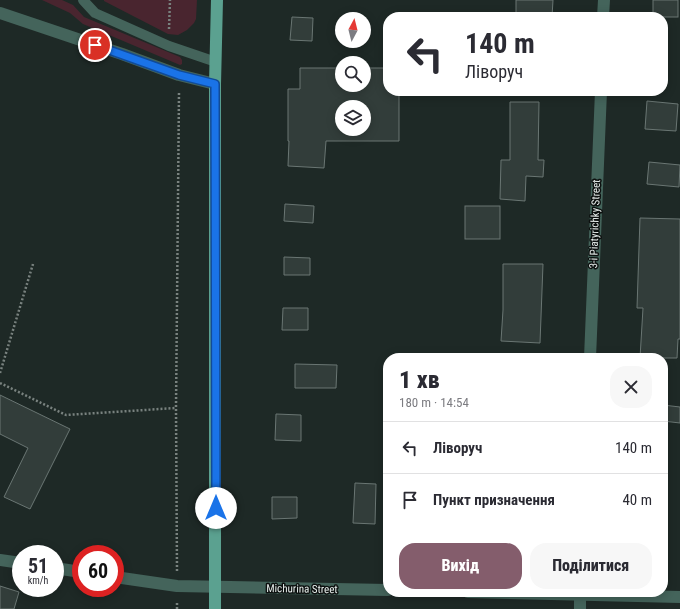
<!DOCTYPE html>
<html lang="uk">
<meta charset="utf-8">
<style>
:root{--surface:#fff;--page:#f7f7f7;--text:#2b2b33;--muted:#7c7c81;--line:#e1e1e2;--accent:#845d6c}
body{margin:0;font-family:"Roboto Condensed",sans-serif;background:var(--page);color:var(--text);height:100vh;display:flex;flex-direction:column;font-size:15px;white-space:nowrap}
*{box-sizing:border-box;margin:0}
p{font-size:13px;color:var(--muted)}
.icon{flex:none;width:22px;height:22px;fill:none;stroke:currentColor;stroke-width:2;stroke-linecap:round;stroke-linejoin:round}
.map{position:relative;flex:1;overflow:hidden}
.panel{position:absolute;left:383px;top:353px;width:285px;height:244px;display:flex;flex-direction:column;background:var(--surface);border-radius:16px;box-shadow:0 2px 10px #0003}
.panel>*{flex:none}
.guide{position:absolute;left:383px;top:12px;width:285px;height:84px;border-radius:16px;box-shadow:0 2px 10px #0003;background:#fff;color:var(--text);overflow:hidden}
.needle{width:26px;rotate:7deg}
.buttons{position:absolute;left:335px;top:12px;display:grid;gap:8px}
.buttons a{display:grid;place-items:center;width:36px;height:36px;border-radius:50%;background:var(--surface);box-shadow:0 2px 10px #0003;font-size:20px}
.speed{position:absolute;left:12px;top:545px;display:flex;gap:8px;font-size:20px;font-weight:700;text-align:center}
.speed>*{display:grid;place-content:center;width:52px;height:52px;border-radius:50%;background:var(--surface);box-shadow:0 2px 10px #0003;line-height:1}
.speed small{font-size:10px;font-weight:400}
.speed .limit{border:6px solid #d22;background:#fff;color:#111}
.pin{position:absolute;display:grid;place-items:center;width:34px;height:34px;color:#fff;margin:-17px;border:2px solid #fff;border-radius:50%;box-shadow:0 1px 4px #0007}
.me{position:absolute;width:44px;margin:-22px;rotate:0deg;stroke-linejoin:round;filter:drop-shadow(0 0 3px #0008)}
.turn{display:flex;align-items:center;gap:14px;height:84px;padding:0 16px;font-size:18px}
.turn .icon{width:52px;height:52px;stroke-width:2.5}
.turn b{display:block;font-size:28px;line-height:34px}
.round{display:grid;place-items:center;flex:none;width:42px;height:42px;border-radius:16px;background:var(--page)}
.overview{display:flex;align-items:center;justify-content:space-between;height:68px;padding:0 16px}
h1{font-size:24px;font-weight:800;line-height:30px}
.button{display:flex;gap:8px;margin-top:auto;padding:8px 16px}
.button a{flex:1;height:46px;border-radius:16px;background:var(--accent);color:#fff;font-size:16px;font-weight:800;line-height:46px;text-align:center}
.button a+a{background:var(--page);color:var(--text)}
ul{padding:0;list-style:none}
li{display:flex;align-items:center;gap:12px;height:52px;padding:0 16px;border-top:1px solid var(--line)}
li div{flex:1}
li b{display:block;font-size:15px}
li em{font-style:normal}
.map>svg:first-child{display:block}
.green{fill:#49252f}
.building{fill:#323d3a;stroke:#6a7673;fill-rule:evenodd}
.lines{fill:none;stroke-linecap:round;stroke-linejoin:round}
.path{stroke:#79827f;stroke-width:2.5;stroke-dasharray:2 2;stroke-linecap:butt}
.lane{stroke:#44645b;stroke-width:10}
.street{stroke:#44645b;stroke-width:12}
.primary{stroke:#5ba190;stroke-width:12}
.route-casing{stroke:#114b97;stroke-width:10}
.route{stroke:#1a73e8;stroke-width:7}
.labels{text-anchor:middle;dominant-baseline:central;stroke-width:3;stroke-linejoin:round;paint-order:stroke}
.street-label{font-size:11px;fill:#e9f0ee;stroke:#0c100f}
</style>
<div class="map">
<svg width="680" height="609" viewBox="0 0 680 609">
<rect width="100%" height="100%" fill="#1e2926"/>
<g class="green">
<path d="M42,0H62L73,5L84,17L180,57L182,60V64L180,65L83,24L70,13Z"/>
<path d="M104,0H197L196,19L194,23L187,30L178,35L168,34L104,1Z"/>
</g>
<g class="building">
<path d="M516,0H553L552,17H516Z"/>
<rect x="653" y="0" width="25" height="17"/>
<path d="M292,17L313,18L312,41L290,40Z"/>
<path d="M300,68H342V85H364V68H388V91H399V141H326L324,168L288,166L289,141H288V89H300ZM342,107H364V129H342Z"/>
<path d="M647,101L678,104L676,131L645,129Z"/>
<path d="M510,102H539L538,160H544L543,177L526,176L525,201L500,199L501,160H510Z"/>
<path d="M649,162L680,165L679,187L647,184Z"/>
<path d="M285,204L314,206L313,223L284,221Z"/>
<rect x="465" y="206" width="35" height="33"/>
<path d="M640,218L680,219V339H678L677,358H640L643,308H637Z"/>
<path d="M284,257L310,258V275H284Z"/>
<path d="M503,264H543L540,343L501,341L503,310Z"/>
<path d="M283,308H308V330H282Z"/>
<path d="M295,364L337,365L336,388H295Z"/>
<path d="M0,395L70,429L30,509L4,497L28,448L0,434Z"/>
<path d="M663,405L680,407V423L663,421Z"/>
<path d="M276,414L301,415V441L275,440Z"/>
<path d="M355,483L376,484L375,524L353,523Z"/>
<path d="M272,497H297V518L272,519Z"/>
<path d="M0,586L19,592L14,609H0Z"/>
</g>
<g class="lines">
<g class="path">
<path d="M169,29L170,0"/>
<path d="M0,373L33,264"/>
<path d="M0,383L66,415L176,408"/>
<path d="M177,571L176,408L179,92"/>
<path d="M177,609V602"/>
</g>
<path class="lane" d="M83,0L95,13L169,46L216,62"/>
<g class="street">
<path d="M0,13L122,54L179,75L215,84"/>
<path d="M603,17L604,0"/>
<path d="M590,358L601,91"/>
<path d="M0,560L21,563"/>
<path d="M55,568L81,572"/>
<path d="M115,577L177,586L388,590"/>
<path d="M468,592L680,597"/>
<path d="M580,609V592"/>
</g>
<path class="primary" d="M215,609V84L217,0"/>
</g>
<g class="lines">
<g class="route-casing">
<path id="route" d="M95,45L179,75L215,84L216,508"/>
</g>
<use href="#route" class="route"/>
</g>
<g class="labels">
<g class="street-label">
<text transform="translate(595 224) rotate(-88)">3-i Piatyrichky Street</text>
<text transform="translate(302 589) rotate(1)">Michurina Street</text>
</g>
</g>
</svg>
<div class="buttons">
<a><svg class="needle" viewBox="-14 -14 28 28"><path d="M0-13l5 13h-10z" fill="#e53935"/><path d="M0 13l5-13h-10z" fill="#7c7c81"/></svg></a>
<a><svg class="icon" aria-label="search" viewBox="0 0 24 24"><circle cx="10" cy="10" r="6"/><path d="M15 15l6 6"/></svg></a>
<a><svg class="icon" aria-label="layers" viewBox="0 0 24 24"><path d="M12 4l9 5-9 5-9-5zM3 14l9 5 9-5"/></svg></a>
</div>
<div class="speed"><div>51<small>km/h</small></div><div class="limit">60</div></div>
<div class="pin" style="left:95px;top:45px;background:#d93025"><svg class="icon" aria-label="arrive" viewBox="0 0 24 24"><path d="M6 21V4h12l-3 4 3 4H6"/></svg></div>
<svg class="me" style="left:216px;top:508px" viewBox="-20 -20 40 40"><circle r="19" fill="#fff"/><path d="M0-13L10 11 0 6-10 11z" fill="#1a73e8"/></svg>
<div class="guide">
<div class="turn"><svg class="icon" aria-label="left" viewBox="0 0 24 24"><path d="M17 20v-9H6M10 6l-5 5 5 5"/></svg><div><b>140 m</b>Ліворуч</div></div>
</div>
<section class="panel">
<div class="overview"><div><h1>1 хв</h1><p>180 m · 14:54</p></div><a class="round"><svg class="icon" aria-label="close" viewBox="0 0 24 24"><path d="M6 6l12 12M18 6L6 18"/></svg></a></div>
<ul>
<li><svg class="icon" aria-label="left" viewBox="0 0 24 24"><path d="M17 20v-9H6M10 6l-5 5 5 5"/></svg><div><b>Ліворуч</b></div><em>140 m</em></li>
<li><svg class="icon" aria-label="arrive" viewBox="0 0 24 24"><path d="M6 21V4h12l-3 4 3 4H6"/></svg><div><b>Пункт призначення</b></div><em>40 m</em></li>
</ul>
<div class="button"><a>Вихід</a><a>Поділитися</a></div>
</section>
</div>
